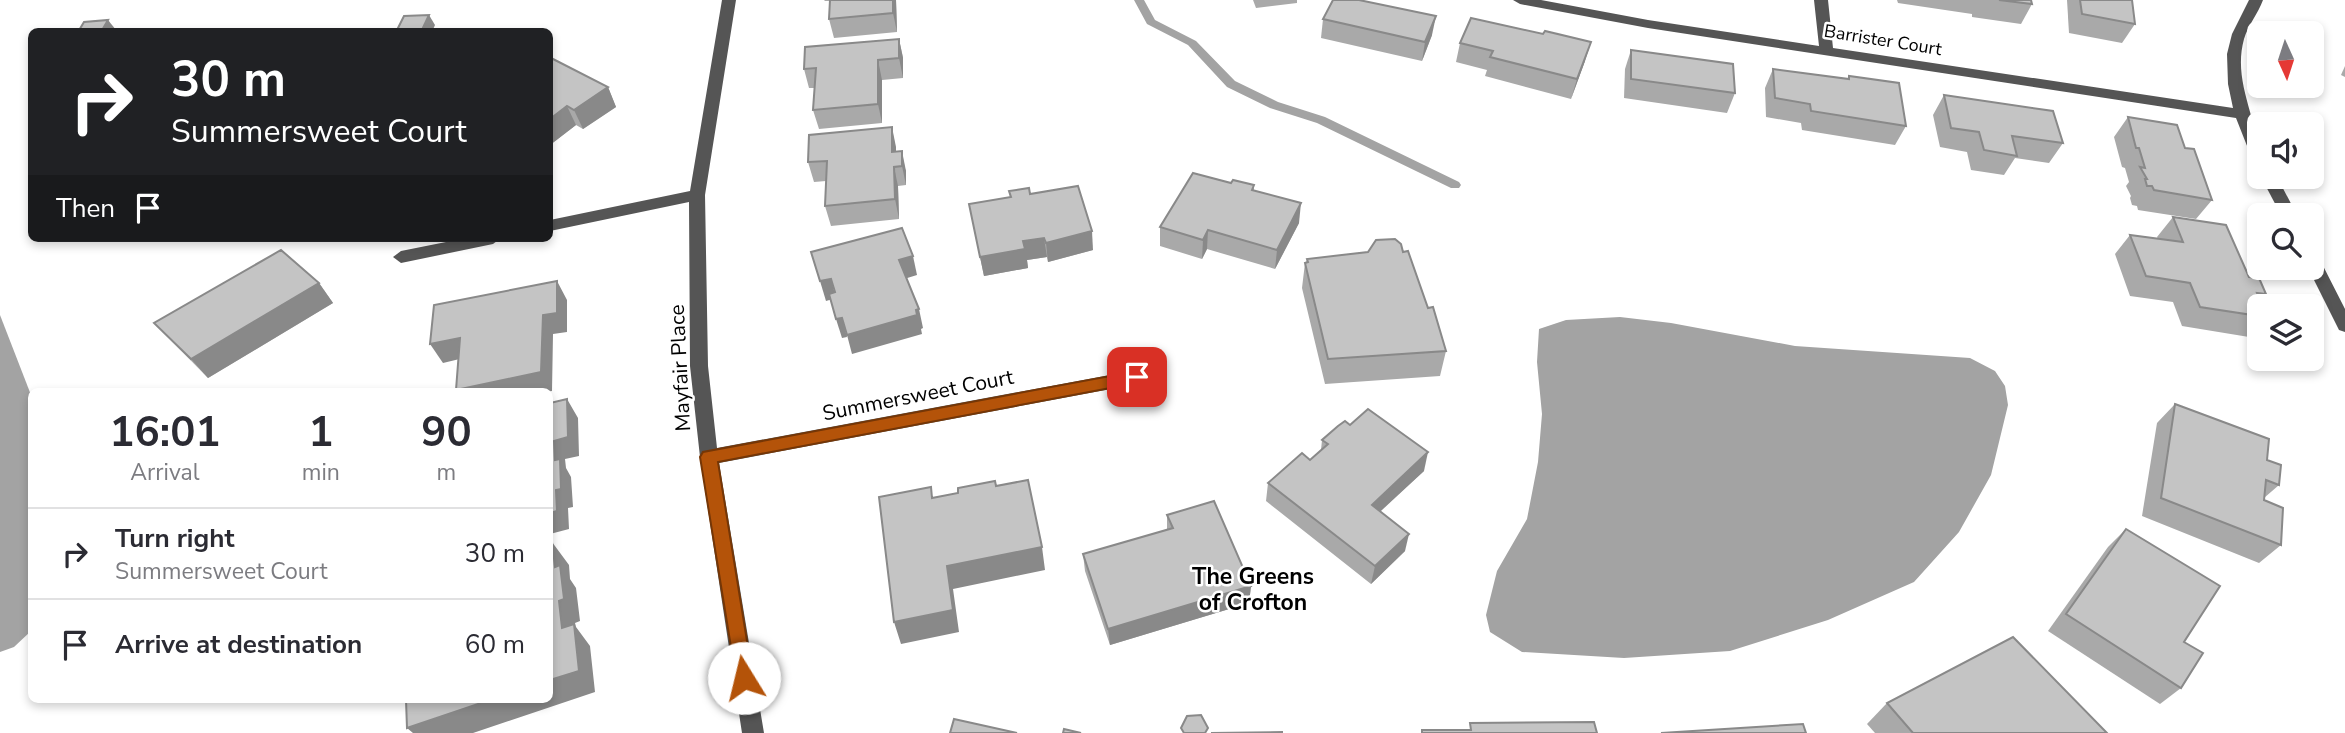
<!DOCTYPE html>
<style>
:root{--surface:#fff;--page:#f7f7f7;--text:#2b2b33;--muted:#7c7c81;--line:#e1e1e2}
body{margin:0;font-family:"Nunito Sans",sans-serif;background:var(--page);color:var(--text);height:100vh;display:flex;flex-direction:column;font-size:26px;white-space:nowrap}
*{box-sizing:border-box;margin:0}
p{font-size:23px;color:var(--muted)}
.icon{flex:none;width:38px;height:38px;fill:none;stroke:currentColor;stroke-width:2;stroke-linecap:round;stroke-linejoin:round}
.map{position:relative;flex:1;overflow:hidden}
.side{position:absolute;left:28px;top:388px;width:525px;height:315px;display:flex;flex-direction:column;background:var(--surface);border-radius:10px;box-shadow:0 4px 10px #0003}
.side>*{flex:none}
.hud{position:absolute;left:28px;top:28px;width:525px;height:214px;border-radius:10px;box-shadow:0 4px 10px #0003;background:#202124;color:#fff;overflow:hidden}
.needle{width:46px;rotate:177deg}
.tools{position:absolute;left:2247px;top:21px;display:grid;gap:14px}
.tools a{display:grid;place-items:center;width:77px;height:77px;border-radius:10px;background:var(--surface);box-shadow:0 4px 10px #0003;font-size:35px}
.pin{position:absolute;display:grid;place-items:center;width:60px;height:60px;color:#fff;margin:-30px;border-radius:14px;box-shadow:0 4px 10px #0006}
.me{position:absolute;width:77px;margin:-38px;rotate:351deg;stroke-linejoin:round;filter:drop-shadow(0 0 5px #0008)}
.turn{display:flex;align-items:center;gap:24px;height:147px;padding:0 28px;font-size:32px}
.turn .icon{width:91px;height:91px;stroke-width:2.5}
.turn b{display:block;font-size:49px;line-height:60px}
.then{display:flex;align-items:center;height:66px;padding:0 28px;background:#0003;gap:14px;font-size:26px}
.eta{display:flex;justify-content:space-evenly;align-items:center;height:119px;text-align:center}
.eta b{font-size:42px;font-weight:700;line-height:49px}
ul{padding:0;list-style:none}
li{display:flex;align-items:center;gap:21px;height:91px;padding:0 28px;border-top:2px solid var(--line)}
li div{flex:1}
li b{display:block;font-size:26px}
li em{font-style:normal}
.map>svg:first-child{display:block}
.water{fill:#a3a3a3}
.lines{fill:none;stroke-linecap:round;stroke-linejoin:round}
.stream{fill:#a3a3a3;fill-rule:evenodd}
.minor{fill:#555;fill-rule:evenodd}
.wall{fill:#a9a9a9}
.shaded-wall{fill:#898989}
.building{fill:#c4c4c4;stroke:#898989;stroke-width:2}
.route{fill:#b45309;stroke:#753606;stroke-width:2}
.labels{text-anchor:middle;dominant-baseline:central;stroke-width:5;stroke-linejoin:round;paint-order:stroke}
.far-street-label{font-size:18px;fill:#000;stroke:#fff}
.street-label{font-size:21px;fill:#000;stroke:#fff}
.neighbourhood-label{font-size:23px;font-weight:bold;fill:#000;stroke:#fff}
</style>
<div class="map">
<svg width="2345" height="733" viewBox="0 0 2345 733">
<rect width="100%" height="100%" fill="#fff"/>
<g class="water">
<path d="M0,315L31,395V631L14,647L0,652Z"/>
<path d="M1620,317L1671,323L1795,346L1970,358L1995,371L2005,386L2008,405L1991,475L1959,532L1914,582L1828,620L1730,651L1624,658L1522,652L1490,632L1486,615L1497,571L1527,519L1538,462L1542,414L1537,362L1539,329L1566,320Z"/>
</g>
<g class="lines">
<path class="stream" d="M1134,0H1144L1155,20L1196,41L1235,81L1278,102L1325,117L1459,182L1461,185L1459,188H1451L1317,123L1270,108L1227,87L1188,45L1147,24Z"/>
<g class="minor">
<path d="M722,0H736L705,195L708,366L717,448L1137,370L1143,372L1146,377L1143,382L1137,384L719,463L764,733H742L700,457L690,366L689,202L550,231V220L690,191Z"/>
<path d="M1513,0H1541L1648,20L1819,46L1814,0H1828L1833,48L2233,108L2228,84L2227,54L2232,34L2249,0H2263C2258,14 2248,25 2244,39C2232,83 2259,119 2259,161L2251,156L2236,118L1648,28L1520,4Z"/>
<path d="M2261,177H2277L2297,215H2281Z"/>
<path d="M466,238H501L493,244L401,263L393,257L401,251Z"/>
<path d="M2312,254L2318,256L2345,309V332L2339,330L2308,268H2312Z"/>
</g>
</g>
<g class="wall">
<path d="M824,0H896L897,32L834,38L829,19L830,1H825Z"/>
<path d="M1253,0H1297V3L1256,8Z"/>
<path d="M1897,0H2031L2032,4L2021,24L1972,17V14L1898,3Z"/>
<path d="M2067,0H2132L2135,24L2122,43L2069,33Z"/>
<path d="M1323,19L1432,35L1422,61L1321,38Z"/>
<path d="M899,39L903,58V78L882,80V123L819,129L813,110L815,88H809L804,69Z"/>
<path d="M1460,43L1585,61L1571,99L1485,76L1487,70L1456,62Z"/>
<path d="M1631,50L1735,93L1727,113L1624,98L1625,69Z"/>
<path d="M550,61L608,87L616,107L583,129L576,125L550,145Z"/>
<path d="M2345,66V77L2341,75Z"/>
<path d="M1773,69L1847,79L1849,76L1906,126L1895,145L1802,130L1801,123L1766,117L1765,88Z"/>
<path d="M1944,95L2063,143L2049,163L2015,158L2004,175L1971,170L1967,152L1940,147L1933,115Z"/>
<path d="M2128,117L2185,148L2212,200L2196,219L2138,210L2137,206L2132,205L2130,198L2131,196L2126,186L2129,182L2125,168L2122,167L2114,137Z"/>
<path d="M896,147V152L906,171V185L898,186L899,219L831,226L825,206L826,181L814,182L808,162Z"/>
<path d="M1231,183L1254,185V190L1299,223L1275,269L1207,249L1202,259L1160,246V227Z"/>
<path d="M1009,191L1030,194L1093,250L1048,262L1047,257L1027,260L1028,268L984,276L969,204L1010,197Z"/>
<path d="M2173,217L2249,277L2266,294L2260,300L2259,326L2249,337L2182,326L2173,302L2130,296L2115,254L2130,235L2158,239L2157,237Z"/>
<path d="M1368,252H1403L1428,308L1446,351L1440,376L1325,384L1302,288L1305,263H1306L1307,259Z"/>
<path d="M319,283L333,303L208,378L154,323Z"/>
<path d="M2175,404L2279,485L2264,498V500L2281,545L2259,563L2142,516L2157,423Z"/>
<path d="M1322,440L1424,471L1380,511L1405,551L1371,584L1266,501L1268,483L1310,460L1321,450Z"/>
<path d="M1167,515L1251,586L1249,603L1110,645L1085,571L1083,554L1167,530Z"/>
<path d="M2126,529L2181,688L2160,704L2048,631L2108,547Z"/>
<path d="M1887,703L2107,733H1875L1867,724Z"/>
</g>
<g class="shaded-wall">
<path d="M893,0H896L897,32L893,13Z"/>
<path d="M429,15L435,25L432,32H421Z"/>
<path d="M1436,16L1432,35L1422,61L1425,42Z"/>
<path d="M108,20L116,30L115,32H101Z"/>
<path d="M899,39L903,58V78L899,58Z"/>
<path d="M1591,42L1585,61L1571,99L1577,79Z"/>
<path d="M878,60L882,80V123L878,104Z"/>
<path d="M608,87L616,107L583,129L574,110Z"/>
<path d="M567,106L576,125L550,145V119Z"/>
<path d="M892,127L896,147V166L892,152Z"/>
<path d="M902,151L906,171V185L902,166Z"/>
<path d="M894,167L898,186L899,219L895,199Z"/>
<path d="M1301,203L1299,223L1275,269L1277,250Z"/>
<path d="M1208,230L1207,249L1202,259L1203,240Z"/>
<path d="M1092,231L1093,250L1048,262L1046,243Z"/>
<path d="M1044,238L1047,257L1027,260L1028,268L984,276L980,257L1023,241Z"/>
<path d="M913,256L917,275L904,279L899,260Z"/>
<path d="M831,279L836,298L826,301L820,281Z"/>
<path d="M557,281L567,300V332L553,334L552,391L546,392H457L456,390L543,315Z"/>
<path d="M319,283L333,303L208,378L191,359Z"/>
<path d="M919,309L923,328L921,329L922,334L852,354L847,335Z"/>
<path d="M842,318L847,337L842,338L836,319Z"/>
<path d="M460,338L472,356L443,363L430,344Z"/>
<path d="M567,399L578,418L579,456L565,459L566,468L571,477L573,507L568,508L569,529L550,534V513L555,460L554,441Z"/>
<path d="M1428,452L1424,471L1368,523L1372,505Z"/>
<path d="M1409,534L1405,551L1371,584L1375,566Z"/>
<path d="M552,542L569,565L570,579L576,588L580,621L575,623L576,627L590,646L595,692L473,733H413L407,728L490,700H550V680L562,628Z"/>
<path d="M1042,547L1045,570L953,589L959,632L901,644L894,622L947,566Z"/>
<path d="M1251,586L1249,603L1110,645L1108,629Z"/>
</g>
<g class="building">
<path d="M830,0H893V13L829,19Z"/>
<path d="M1333,0H1359L1436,16L1425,42L1323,19Z"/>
<path d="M1999,0H2031L2032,4Z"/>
<path d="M2080,0H2132L2135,24L2082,14Z"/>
<path d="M429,15L421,32H396L404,16Z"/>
<path d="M1471,18L1543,34L1545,31L1591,42L1577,79L1490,57L1493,51L1460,43Z"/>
<path d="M108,20L101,32H78L84,22Z"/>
<path d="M899,39V58L878,60V104L813,110L816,68L804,69L805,47Z"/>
<path d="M1631,50L1733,64L1735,93L1631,79Z"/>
<path d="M553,59L608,87L574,110L567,106L550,119V61Z"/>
<path d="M1773,69L1849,79V76L1899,83L1906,126L1811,111L1810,104L1775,98Z"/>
<path d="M1944,95L2053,111L2063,143L2012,136L2017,156L1984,150L1979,132L1951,128Z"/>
<path d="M2128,117L2177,125L2185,148L2194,149L2212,200L2154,190L2152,186H2147L2145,179H2147L2140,167L2145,168L2139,148H2136Z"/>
<path d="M892,127V152L902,151V166L894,167L895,199L825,206L827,161L808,162L809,135Z"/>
<path d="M1193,173L1231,183L1233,180L1254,185L1252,190L1301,203L1277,250L1208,230L1203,240L1160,227Z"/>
<path d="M1078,186L1092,231L1046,243L1044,238L1023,241L1025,249L980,257L969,204L1011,197L1009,191L1029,188L1030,194Z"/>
<path d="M2173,217L2226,225L2249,277L2259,278L2266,294L2257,293L2263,306H2259V316L2200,307L2190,283L2146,276L2130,235L2183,242Z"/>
<path d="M902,228L913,256L899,260L919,309L916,310L917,315L847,335L842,318L836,319L829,294L835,292L831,279L820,281L811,252Z"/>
<path d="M1395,239L1401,244L1403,252L1408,251L1428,308L1433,307L1446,351L1328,359L1305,263L1308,262L1307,259L1368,252L1376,240Z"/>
<path d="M281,250L319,283L191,359L154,323Z"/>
<path d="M557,281V313L543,315L541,372L456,390L460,338L430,344L434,305Z"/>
<path d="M567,399L568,437L554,441L555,460L560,459L561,489L556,490L557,511L550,513V403Z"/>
<path d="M2175,404L2269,439L2267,460L2281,465L2279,485L2266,480L2264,500L2283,508L2281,545L2161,498Z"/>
<path d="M1368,409L1428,452L1372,505L1409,534L1375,566L1268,483L1302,453L1310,460L1328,444L1322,440L1338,426L1345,421L1350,425Z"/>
<path d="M1028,480L1042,547L947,566L953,610L894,622L879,497L931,487L932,498L958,493V488L995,481L996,486Z"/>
<path d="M1214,501L1251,586L1108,629L1083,554L1173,528L1167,515Z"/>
<path d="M2126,529L2220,586L2184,642L2203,653L2181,688L2066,614Z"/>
<path d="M552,542L555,567L560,565L564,599L559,601L562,628L574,624L579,671L550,680V543Z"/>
<path d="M2013,637L2107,733H1913L1887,703Z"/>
<path d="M406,700H490L407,728Z"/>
<path d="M1201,715L1208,728L1205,733H1184L1181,728L1187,716Z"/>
<path d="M954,719L1017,733H950Z"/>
<path d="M1594,722L1597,733H1422V730H1471L1470,723Z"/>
<path d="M1803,724L1806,733H1661Z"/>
<path d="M1064,729L1081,733H1063Z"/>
<path d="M1282,732V733H1211Z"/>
</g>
<path class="route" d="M1137,371L1145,377L1137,383L718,462L753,678L751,684L744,687L737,684L700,457L703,452Z"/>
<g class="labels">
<g class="far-street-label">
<text transform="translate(1883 40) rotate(9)">Barrister Court</text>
</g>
<g class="street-label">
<text transform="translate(680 368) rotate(-93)">Mayfair Place</text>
<text transform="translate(918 395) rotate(-11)">Summersweet Court</text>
</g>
<g class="neighbourhood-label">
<text x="1253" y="576">The Greens<tspan x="1253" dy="26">of Crofton</tspan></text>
</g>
</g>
</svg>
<div class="tools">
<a><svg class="needle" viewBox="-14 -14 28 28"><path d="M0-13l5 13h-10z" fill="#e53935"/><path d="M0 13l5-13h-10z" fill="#7c7c81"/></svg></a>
<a><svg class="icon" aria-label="sound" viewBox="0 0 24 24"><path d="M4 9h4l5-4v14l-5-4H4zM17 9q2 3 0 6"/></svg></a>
<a><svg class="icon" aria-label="search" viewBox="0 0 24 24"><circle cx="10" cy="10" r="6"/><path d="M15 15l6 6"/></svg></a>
<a><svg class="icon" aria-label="layers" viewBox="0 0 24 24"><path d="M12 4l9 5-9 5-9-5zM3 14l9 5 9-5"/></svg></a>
</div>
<div class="pin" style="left:1137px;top:377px;background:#d93025"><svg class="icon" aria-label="arrive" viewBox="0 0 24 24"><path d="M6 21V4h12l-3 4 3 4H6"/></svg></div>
<svg class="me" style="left:744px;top:678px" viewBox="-20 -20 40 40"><circle r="19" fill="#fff"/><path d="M0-13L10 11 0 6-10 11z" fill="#b45309"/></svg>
<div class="hud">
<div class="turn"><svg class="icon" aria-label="right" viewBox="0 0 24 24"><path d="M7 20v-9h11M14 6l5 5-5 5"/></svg><div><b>30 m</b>Summersweet Court</div></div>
<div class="then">Then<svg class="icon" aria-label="arrive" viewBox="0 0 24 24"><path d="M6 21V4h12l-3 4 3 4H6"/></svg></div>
</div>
<section class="side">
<div class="eta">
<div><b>16:01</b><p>Arrival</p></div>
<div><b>1</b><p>min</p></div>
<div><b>90</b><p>m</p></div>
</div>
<ul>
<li><svg class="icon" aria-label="right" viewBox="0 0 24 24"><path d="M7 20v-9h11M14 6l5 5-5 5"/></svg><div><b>Turn right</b><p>Summersweet Court</p></div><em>30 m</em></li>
<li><svg class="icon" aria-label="arrive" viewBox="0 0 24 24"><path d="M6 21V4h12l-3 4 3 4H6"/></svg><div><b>Arrive at destination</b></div><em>60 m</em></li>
</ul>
</section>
</div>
